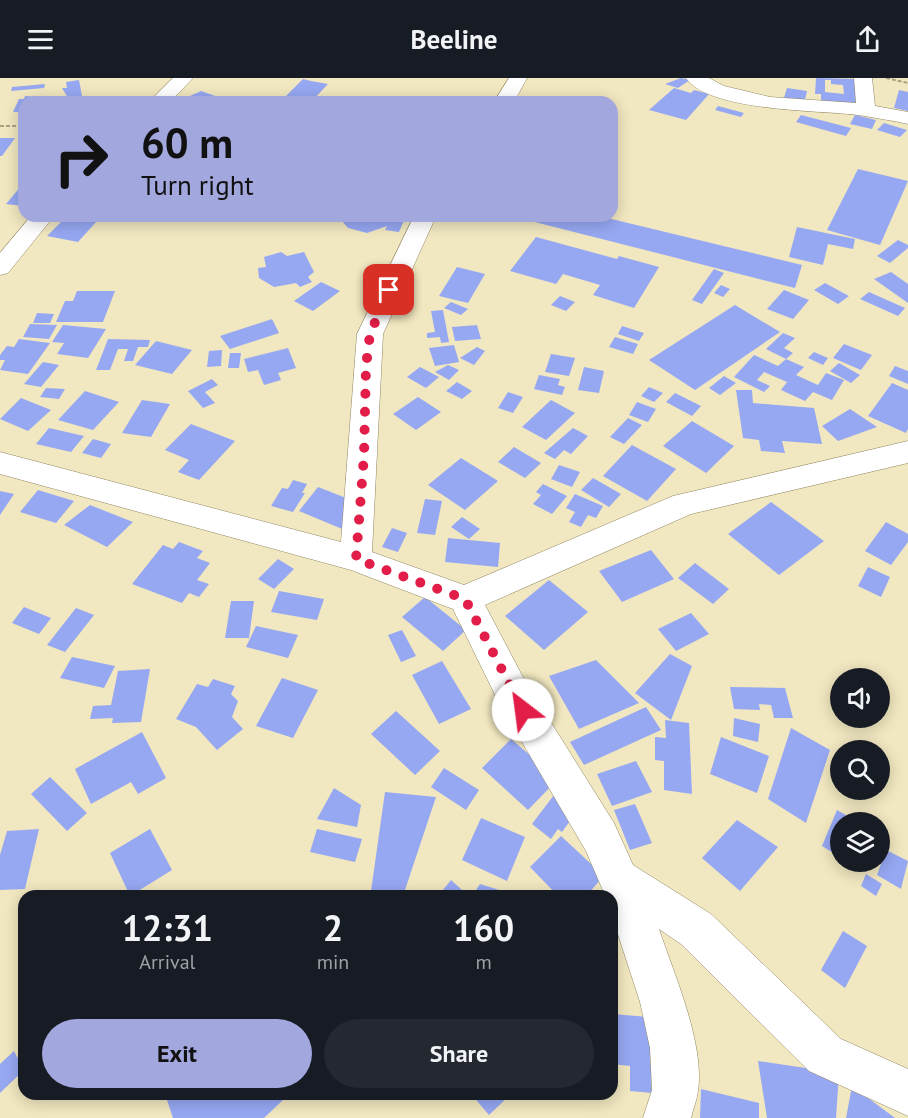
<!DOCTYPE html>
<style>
:root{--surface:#171b24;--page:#242831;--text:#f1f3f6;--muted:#9ea1a6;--accent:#a2a7de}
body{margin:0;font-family:"PT Sans",sans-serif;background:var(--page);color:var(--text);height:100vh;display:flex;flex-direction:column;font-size:22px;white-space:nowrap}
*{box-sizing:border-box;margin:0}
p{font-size:20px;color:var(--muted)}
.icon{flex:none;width:33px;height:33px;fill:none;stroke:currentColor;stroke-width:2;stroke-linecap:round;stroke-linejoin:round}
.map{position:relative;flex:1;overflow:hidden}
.details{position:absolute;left:18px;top:812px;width:600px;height:210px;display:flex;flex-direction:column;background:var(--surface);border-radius:18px;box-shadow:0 3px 15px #0003}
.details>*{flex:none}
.top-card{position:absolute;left:18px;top:18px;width:600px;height:126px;border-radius:18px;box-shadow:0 3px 15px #0003;background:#a2a7de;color:#111;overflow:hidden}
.buttons{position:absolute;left:830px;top:590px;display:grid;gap:12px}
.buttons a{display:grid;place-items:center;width:60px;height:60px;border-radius:50%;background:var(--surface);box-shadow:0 3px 15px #0003;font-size:30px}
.pin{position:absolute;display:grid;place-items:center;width:51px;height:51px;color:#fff;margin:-26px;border-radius:12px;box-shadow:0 3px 9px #0006}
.me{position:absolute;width:66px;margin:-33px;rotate:330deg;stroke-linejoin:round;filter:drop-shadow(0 0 4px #0008)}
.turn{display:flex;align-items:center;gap:21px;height:126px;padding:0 24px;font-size:27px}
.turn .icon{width:78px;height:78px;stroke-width:2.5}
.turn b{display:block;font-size:42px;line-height:51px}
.eta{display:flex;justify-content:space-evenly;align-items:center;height:102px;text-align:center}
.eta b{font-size:36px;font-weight:700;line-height:42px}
.primary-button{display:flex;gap:12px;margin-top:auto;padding:12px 24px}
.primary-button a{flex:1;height:69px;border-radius:36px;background:var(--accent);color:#111;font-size:24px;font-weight:700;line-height:69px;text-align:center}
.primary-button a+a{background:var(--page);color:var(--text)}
header{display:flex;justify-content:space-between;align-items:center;height:78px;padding:0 24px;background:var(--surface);font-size:27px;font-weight:700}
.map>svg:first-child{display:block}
.building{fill:#97a8f3;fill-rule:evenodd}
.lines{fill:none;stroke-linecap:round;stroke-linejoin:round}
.minor-casing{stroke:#908663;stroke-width:1}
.path{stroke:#a9a182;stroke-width:2;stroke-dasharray:4 2;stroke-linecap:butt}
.minor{fill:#fff;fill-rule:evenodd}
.route{stroke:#e11d48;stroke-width:10;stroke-dasharray:0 18}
</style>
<header><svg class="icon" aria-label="menu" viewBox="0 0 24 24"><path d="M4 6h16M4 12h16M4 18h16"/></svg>Beeline<svg class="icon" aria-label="share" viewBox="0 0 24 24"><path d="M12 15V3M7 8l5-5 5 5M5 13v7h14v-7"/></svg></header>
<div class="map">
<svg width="908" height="1040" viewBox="0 0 908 1040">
<rect width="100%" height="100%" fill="#f1e7c0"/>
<g class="building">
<path d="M681,0L690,2L678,10L665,6Z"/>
<path d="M816,0L857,1V28L821,24V16H815ZM825,2H831V6L843,7L844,16L825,14Z"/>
<path d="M303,1L311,3L328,6L311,24L285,19Z"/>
<path d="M79,2L82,18L68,20L62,10H67L66,4Z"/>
<path d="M45,6L44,10L11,13L12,9Z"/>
<path d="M674,10L691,15L694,12L709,16L686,42L649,32Z"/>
<path d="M787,10L807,13L804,26L783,23Z"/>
<path d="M899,12L908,14V33L894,30Z"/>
<path d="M201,13L221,20L214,24L181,22Z"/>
<path d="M25,18L41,19L57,18L55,24H24V34H13L19,21H24Z"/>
<path d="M133,18L131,24H96L98,19Z"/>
<path d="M718,28L744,35L741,39L715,32Z"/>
<path d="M801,37L851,50L846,58L796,44Z"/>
<path d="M855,37L876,42L872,51L850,46Z"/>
<path d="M884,45L907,52L900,59L877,52Z"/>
<path d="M0,60H15L2,78H0Z"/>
<path d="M858,91L908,103L880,167L827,152Z"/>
<path d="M22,107L24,108V128L6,126Z"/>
<path d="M67,138L97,143L78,164L47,158Z"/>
<path d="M334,138H406L399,154L385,152L387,148L367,155L348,150L342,143L332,141Z"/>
<path d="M511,138H599L802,187L795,210Z"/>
<path d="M797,149L855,161L853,171L828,166L823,187L789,179Z"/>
<path d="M536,159L617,181L619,178L659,189L634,230L593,217L600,207L563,196L556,206L510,193Z"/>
<path d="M898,162L908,167V170L890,185L877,178Z"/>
<path d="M281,174L287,178L304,174L314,194L308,199L312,204L300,209L296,205L274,209L259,200L258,190L266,189L264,179Z"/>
<path d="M457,189L485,196L468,225L439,218Z"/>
<path d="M714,191L724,195L702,226L692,222Z"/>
<path d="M891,194L908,206V225L874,201Z"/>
<path d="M321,204L340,213L313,233L294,223Z"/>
<path d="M825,205L849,218L838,226L814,212Z"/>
<path d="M721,207L730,211L723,219L714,215Z"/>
<path d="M784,212L809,222L793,241L767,231Z"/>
<path d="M77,213H115L103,244H56L65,223H73Z"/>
<path d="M869,214L905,230L898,238L860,221Z"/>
<path d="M560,218L575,224L566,233L551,227Z"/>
<path d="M451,224L468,231L461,237L444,230Z"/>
<path d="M735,227L780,254L695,312L649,282Z"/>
<path d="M443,232L449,264L441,265L440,259L427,260V255L435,254L431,233Z"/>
<path d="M37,235L54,236L50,245H33Z"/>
<path d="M272,241L279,255L230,271L220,258Z"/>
<path d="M30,246L57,247L49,261L23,259Z"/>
<path d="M63,247L106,251L88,280L57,276L64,265L52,264Z"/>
<path d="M477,247L481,261L455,263L452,249Z"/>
<path d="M622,248L644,255L639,263L618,256Z"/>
<path d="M783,255L795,260L784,270L793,275L786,281L766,271Z"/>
<path d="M615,259L638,266L633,276L609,269Z"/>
<path d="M19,261L50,265L28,296L0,292L5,282H0V277L7,268L14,269Z"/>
<path d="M108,261L150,262L148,269H138L133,283H124L128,271H118L110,292H96Z"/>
<path d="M156,263L192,272L172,296L135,287Z"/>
<path d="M844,266L872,277L861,292L833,280Z"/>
<path d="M454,267L459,284L435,288L429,270Z"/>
<path d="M477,269L485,273L474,287L460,280Z"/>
<path d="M288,270L296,290L278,295L281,302L264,307L258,292L248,294L244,281Z"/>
<path d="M222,272L221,288L207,289L209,273Z"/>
<path d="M814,274L828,280L823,287L808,280Z"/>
<path d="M230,275H241L239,290H228Z"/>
<path d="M551,276L575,280L569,298L545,294Z"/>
<path d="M754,277L778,288L786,281L804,289L796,297L818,307L826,295L844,302L832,322L813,314L805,323L781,312L787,304L764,294L757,302L770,308L764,314L734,299Z"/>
<path d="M43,284L59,287L41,309L24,306Z"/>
<path d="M839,285L860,297L851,305L830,293Z"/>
<path d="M448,287L459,292L449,302L435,294Z"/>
<path d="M895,288L908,293V306L889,298Z"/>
<path d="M420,289L439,299L426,310L407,299Z"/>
<path d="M584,289L604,293L599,315L578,312Z"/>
<path d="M539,297L560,301L558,307L565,309L562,317L534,311Z"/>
<path d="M724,298L736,305L720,317L709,310Z"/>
<path d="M212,301L218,307L205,314L215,325L203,330L188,313Z"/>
<path d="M457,304L472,313L462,321L446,313Z"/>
<path d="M892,305L908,312V351L906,355L868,338Z"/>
<path d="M649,309L663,315L654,324L641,318Z"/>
<path d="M46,310L65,311L59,321L40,319Z"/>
<path d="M736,312H752L753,325L814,330L822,366L782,363L785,375L761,373L759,362L743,360Z"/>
<path d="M85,313L119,324L93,352L58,342Z"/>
<path d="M508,314L523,319L513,335L498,330Z"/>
<path d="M675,315L701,328L692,338L666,324Z"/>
<path d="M418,319L441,334L416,352L393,336Z"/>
<path d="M21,320L51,332L28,353L0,341Z"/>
<path d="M142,322L170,326L151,359L122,355Z"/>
<path d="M551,322L575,335L546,362L522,349Z"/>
<path d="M637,324L656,331L648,344L629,337Z"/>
<path d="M850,331L877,349L838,363L822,348Z"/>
<path d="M628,340L642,347L624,366L610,359Z"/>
<path d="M692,343L734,368L706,395L663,368Z"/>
<path d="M191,346L235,363L199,402L178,394L189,382L165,372Z"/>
<path d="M49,350L84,358L71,374L36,366Z"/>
<path d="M573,350L588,358L571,376L564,372L555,381L544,375Z"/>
<path d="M93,361L111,366L101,380L82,375Z"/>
<path d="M632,367L676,391L647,423L603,398Z"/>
<path d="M514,369L541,385L525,400L498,384Z"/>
<path d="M461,380L498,403L465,432L428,407Z"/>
<path d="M559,387L580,394L572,409L551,401Z"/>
<path d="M593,400L621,416L609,429L581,412Z"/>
<path d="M293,402L307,406L302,415H305L293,434L271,428L282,410L288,411Z"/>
<path d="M543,406L567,418L552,436L533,426L541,417L536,414Z"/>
<path d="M318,409L354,423L347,453L299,433Z"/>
<path d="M38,412L74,423L56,445L20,434Z"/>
<path d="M0,413L14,416L0,437Z"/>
<path d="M575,416L603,428L596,440L588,437L581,449L569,444L575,434L566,430Z"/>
<path d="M425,421L442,423L435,457L417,455Z"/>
<path d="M771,424L824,463L779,497L728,456Z"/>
<path d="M90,427L133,444L107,469L64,447Z"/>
<path d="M462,439L480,451L469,461L451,449Z"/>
<path d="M886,444L908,456V464L891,487L865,473Z"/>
<path d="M392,450L407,455L398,474L382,469Z"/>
<path d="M448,460L500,465L498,489L445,484Z"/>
<path d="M179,464L203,473L197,480L210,485L197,502L209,506L199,519L189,515L182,525L132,506L163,467L173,471Z"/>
<path d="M651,472L674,501L622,524L599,493Z"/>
<path d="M278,481L294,491L274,511L258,501Z"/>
<path d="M695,485L729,511L713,526L678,500Z"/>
<path d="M868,489L890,499L881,519L858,508Z"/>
<path d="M549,502L588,534L544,572L505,538Z"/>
<path d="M279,513L324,521L317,542L271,534Z"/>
<path d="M425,519L466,552L443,573L402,539Z"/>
<path d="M231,523H254L249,560H225Z"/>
<path d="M24,529L51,540L39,556L12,545Z"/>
<path d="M76,530L94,537L65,574L47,567Z"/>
<path d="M691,535L709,556L676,573L658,551Z"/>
<path d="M256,548L298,557L288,580L246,569Z"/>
<path d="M402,552L416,578L401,584L388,557Z"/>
<path d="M670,576L692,588L671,642L635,615Z"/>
<path d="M72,579L115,588L104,610L60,600Z"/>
<path d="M596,582L639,625L579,651L549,598Z"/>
<path d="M442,583L471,631L439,646L412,597Z"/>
<path d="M150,591L141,644L112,645L113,640L90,641L93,628L111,627L118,593Z"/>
<path d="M282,600L318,612L293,660L256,648Z"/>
<path d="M213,601L235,608L231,616L238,623L232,639L243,651L217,672L196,649L176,641L197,606L208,609Z"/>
<path d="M730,609L785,610L793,640H774L771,627L759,626L760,632L734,631Z"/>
<path d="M646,629L661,652L584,687L570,664Z"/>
<path d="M396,633L440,673L415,697L371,656Z"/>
<path d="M734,640L760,646L758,664L733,658Z"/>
<path d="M665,642L689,645L692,716L664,712V683L655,682V659L666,660Z"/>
<path d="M791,650L830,672L806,745L768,721Z"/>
<path d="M142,654L166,700L138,716L131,704L91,726L75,691Z"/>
<path d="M721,659L769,678L757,715L710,696Z"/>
<path d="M511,661L558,701L528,732L482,690Z"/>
<path d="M636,683L652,714L612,728L597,696Z"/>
<path d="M444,690L479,712L466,732L431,709Z"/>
<path d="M50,699L87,735L67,753L31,716Z"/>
<path d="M334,710L361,727L357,749L317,741Z"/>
<path d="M557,713L580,729L562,754L558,751L551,761L532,746Z"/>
<path d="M385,714L436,719L405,812L371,813Z"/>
<path d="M635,726L652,765L630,772L614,732Z"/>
<path d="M837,732L858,744H840V779L822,768Z"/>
<path d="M481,740L525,759L507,803L462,782Z"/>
<path d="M737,742L778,769L740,813L702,780Z"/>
<path d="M39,751L25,811L0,812V777L7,753Z"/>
<path d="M150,751L172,792L130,818L110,775Z"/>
<path d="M317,751L362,761L355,784L310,774Z"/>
<path d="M561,758L604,798L586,818H558L530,789Z"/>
<path d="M886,772L908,783L901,811L877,797Z"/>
<path d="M847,783H871L866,794Z"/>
<path d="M866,796L882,806L876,818L861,808Z"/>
<path d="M451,802L462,812L458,818H438Z"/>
<path d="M480,806L506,814L504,818H472Z"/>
<path d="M612,817L627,859L612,861Z"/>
<path d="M843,853L867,868L845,910L821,892Z"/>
<path d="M612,936L649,939L652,1015L630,1013V988L612,986Z"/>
<path d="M14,973L24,992L0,1015V986Z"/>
<path d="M758,983L839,995L836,1040H767Z"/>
<path d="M852,1008L895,1040H846Z"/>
<path d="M701,1011L759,1025V1040H700Z"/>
<path d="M165,1016H279L283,1022L264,1040H173Z"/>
<path d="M471,1016H511L489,1037Z"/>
</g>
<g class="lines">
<g class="minor-casing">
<g id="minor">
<path d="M173,0H193L170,24H149Z"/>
<path d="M509,0H527L514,24H494Z"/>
<path d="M686,0H709L724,8L770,19L856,25L854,0H872L875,28L908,34V46C891,42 875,40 858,37C820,32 709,34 686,0Z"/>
<path d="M31,138H54L8,195L0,197V175Z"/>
<path d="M414,138H436L383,256L372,474L464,507L673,418L908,363V385L691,436L485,527L525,603L614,745L633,787L711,836L841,961L908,991V1038L809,993L681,866L659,851C674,896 705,966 698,1013C697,1022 693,1031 691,1040H643L652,1012L650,970L640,924L612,838V818L604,815L586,773L499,625L453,531L351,492L0,396V374L341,464L357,256Z"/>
</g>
</g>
<g class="path">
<path d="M886,0L908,5"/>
<path d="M0,48H24"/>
</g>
<use href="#minor" class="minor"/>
</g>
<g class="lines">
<path class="route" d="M389,212L370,256L366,288L364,378L356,481L465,521L523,632"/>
</g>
</svg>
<div class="buttons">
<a><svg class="icon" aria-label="sound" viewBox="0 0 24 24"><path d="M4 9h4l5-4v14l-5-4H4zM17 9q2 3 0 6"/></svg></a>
<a><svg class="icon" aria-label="search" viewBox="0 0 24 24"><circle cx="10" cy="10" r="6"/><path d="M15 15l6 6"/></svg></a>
<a><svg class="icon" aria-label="layers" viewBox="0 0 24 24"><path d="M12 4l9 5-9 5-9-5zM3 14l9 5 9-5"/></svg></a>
</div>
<div class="pin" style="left:389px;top:212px;background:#d93025"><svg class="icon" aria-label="arrive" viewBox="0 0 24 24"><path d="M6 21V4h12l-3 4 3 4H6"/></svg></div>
<svg class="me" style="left:523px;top:632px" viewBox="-20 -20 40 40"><circle r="19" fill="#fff"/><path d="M0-13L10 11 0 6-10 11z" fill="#e11d48"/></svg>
<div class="top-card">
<div class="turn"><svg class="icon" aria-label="right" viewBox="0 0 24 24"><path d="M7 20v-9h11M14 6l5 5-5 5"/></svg><div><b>60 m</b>Turn right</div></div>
</div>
<section class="details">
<div class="eta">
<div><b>12:31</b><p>Arrival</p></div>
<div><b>2</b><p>min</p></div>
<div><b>160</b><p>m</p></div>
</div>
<div class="primary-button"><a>Exit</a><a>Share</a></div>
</section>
</div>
